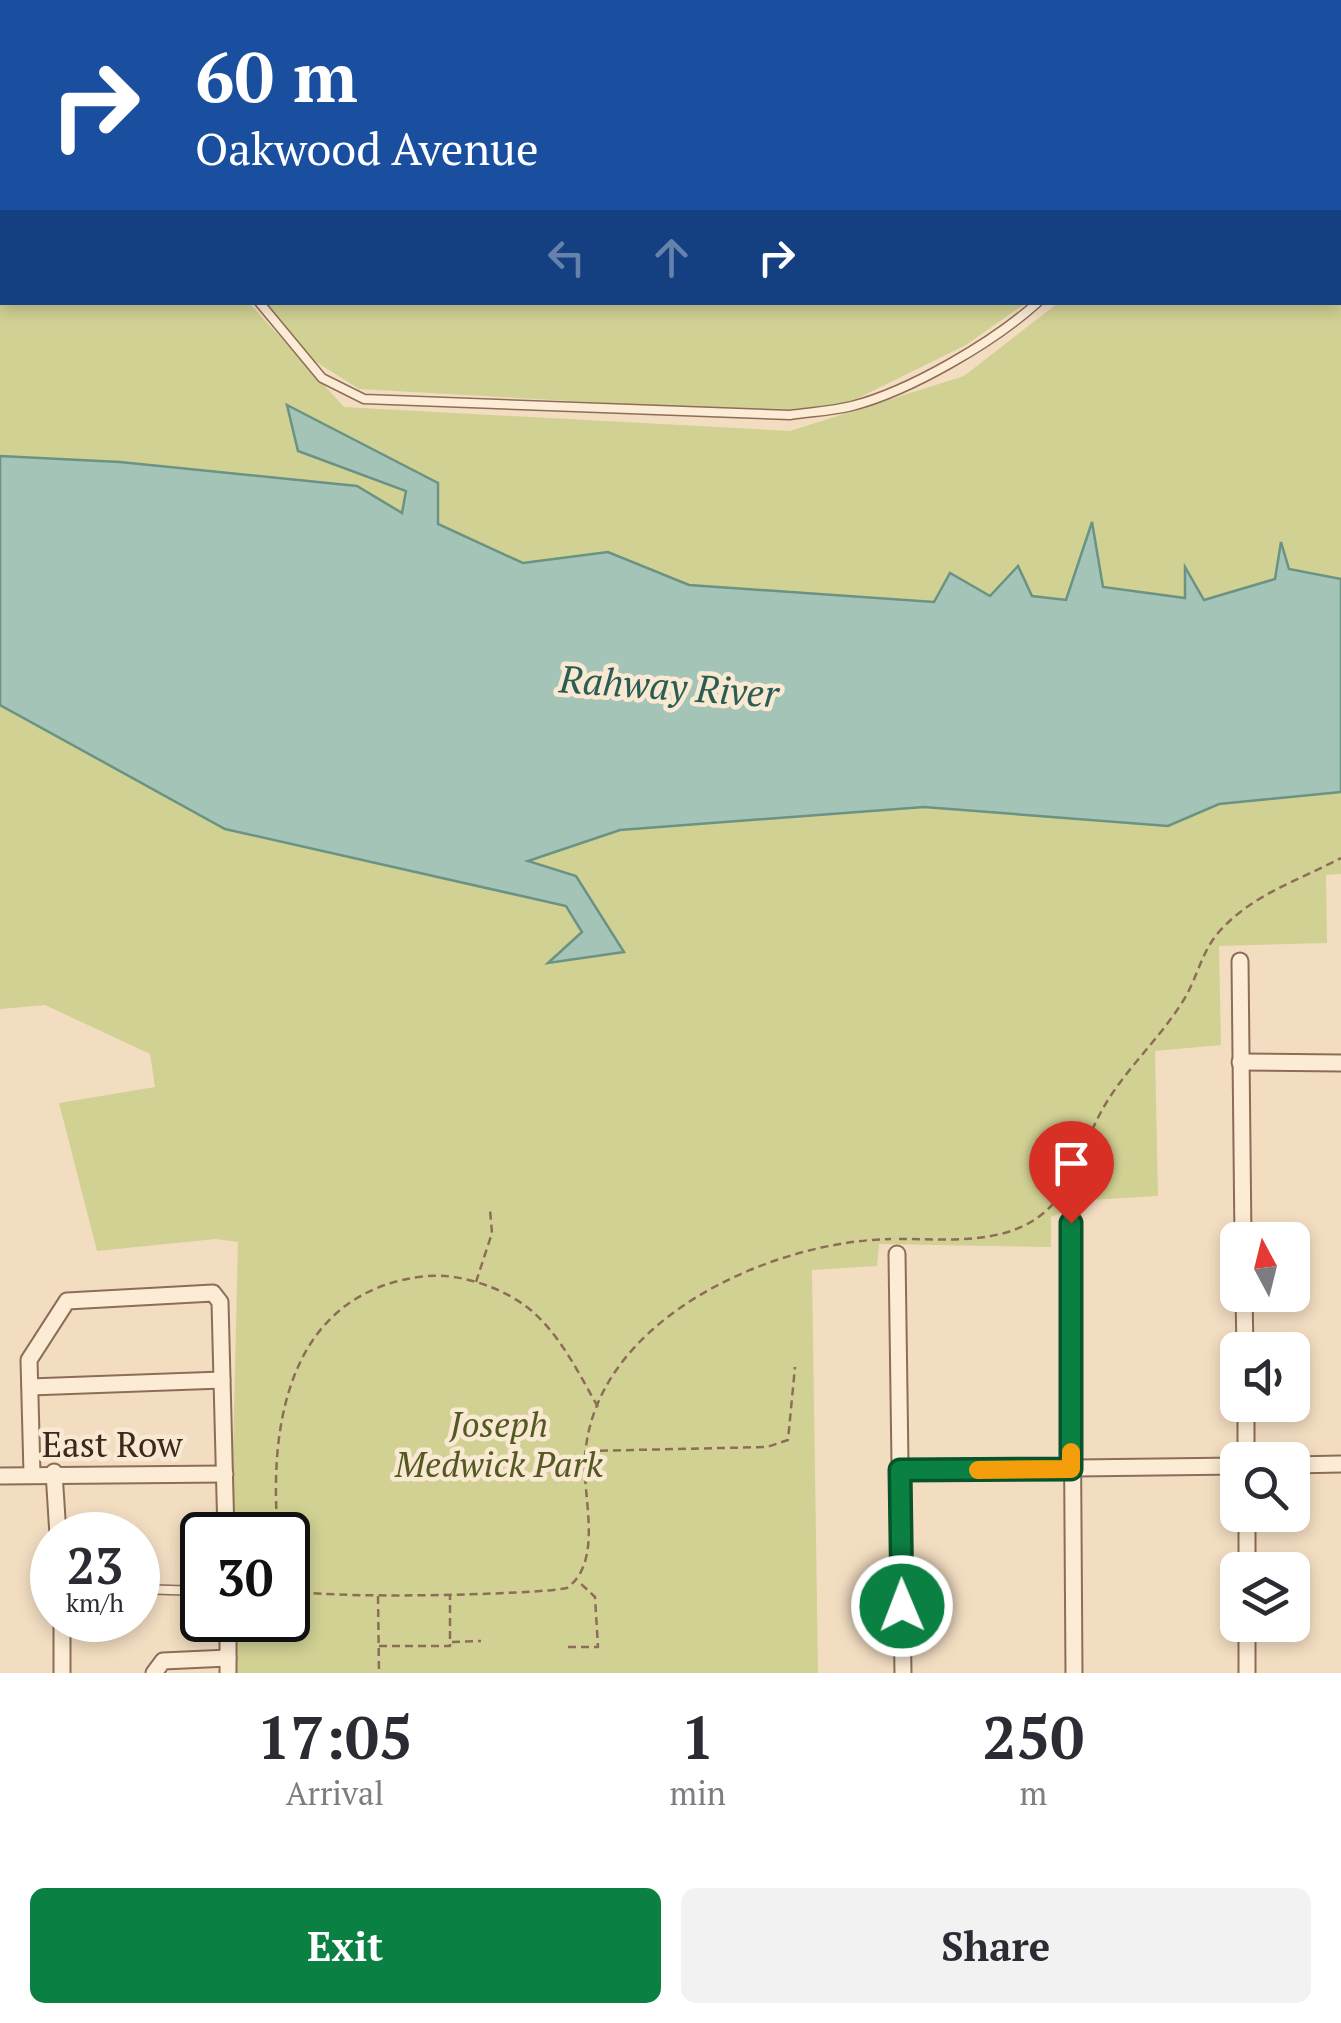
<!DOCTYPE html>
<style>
:root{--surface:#fff;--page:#f2f2f3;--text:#2b2b33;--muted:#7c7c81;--accent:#0b8043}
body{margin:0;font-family:"PT Serif",serif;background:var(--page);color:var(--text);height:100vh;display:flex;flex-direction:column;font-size:38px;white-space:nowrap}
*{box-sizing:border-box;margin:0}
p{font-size:32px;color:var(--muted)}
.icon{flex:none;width:55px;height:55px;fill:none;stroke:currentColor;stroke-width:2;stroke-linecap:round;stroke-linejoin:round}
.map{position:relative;height:1673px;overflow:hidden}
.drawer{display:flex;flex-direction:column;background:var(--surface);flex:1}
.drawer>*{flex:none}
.banner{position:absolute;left:0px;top:0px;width:1342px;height:305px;box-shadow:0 5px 15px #0003;background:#1a4fa0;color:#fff;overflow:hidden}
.needle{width:65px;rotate:353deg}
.buttons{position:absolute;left:1220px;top:1222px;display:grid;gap:20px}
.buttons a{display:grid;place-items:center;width:90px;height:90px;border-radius:15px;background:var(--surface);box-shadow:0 5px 15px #0003;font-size:50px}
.speed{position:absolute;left:30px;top:1512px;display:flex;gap:20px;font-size:50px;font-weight:700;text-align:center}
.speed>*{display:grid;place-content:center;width:130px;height:130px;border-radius:50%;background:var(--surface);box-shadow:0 5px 15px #0003;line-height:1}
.speed small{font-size:25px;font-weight:400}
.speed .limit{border:5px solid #111;border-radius:15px;background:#fff;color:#111}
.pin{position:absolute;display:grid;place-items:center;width:85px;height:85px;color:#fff;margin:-102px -42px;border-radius:50% 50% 50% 0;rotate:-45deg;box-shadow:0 0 10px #0007}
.pin .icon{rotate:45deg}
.me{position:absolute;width:110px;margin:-55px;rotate:359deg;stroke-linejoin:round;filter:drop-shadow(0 0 8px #0008)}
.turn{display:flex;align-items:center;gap:35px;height:210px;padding:0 30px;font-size:45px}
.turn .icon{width:130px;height:130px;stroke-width:2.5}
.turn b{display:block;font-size:70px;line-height:85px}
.lanes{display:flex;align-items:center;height:95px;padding:0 30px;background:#0003;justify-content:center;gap:50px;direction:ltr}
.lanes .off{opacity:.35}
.eta{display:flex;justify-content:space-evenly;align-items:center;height:170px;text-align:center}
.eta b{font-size:60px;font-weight:600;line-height:70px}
.button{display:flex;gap:20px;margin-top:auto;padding:20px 30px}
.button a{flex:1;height:115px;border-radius:15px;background:var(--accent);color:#fff;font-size:40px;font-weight:600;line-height:115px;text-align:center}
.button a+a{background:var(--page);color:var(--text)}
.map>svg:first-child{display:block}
.green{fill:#d1d194}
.water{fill:#a4c4b7;stroke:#6a9384;stroke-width:2.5}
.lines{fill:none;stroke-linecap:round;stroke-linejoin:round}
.service-casing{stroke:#8d6d57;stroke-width:11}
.minor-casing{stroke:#8d6d57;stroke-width:19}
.path{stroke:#8d6d57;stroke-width:2.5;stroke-dasharray:8 5;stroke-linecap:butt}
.service{stroke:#fcecd5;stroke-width:8}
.minor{stroke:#fcecd5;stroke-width:15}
.route-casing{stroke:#07532c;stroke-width:25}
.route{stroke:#0b8043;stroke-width:18}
.slow{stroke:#f59e0b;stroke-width:18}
.labels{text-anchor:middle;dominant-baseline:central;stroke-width:9;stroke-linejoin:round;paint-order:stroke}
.park-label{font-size:35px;font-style:italic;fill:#535a21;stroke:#f9e9d2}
.street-label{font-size:35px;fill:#3c281c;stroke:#f9e9d2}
.water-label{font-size:38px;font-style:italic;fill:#2a5d53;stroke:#f9e9d2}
</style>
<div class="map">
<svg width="1341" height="1673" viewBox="0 0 1341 1673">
<rect width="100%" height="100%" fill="#f2ddc1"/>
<g class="green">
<path d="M0,0L26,2H2V302L249,303L344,407L790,431L964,376L1058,303L1340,302L1341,118V579L1289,569L1282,544L1276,579L1204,600L1185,570L1186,598L1102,588L1092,524L1067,600L990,596L934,602L689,585L608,552L523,563L437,524L438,483L298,451L407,492L402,513L0,456Z"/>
<path d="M45,0H1341V85L1340,2Z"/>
<path d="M262,303H1026L966,345L842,406L768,412L359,389L308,357Z"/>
<path d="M0,705L225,829L566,906L583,931L551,962L623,952L527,861L619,830L924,807L1168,826L1219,804L1341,792V874L1326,875L1327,943L1219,946L1221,1045L1155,1051L1158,1196L1090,1200L1051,1217V1247L879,1244L877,1266L812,1270L818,1673H229V1620H288V1535H231L238,1242L216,1239L97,1251L59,1103L155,1087L150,1054L45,1005L0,1009Z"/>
</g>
<path class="water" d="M287,405L438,483V524L523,563L608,552L689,585L934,602L950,573L990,596L1018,566L1032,596L1066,600L1092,522L1103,587L1185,598V567L1204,600L1275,579L1281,542L1289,569L1341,579V792L1219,804L1168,826L924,807L620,830L528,861L576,876L624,952L548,963L582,932L566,906L225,829L0,705V456L120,462L357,486L402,513L406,491L298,451Z"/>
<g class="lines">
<g class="service-casing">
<g id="service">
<path d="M40,2V0"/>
<path d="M1340,97H1341"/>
<path d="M259,302L322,378L364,399L790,415C810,412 832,411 852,406C910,391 994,342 1038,302"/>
<path d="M138,1589L202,1591"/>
</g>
</g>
<g class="minor-casing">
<g id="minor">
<path d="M1240,961L1243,1240"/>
<path d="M1240,1062L1341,1063"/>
<path d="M1071,1223L1074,1673"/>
<path d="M897,1254L903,1673"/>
<path d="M1244,1295L1245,1350"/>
<path d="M30,1387L222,1380"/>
<path d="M1246,1405V1460"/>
<path d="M1292,1465L1341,1464"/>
<path d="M900,1470L1238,1466"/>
<path d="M54,1472L58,1535"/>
<path d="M32,1474L29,1360L67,1301L213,1293L220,1302L226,1535"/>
<path d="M0,1476L225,1474"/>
<path d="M1247,1515V1570"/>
<path d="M228,1620V1673"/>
<path d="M1247,1625V1673"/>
<path d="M62,1673V1620"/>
<path d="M154,1673L163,1661L228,1658"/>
</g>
</g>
<g class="path">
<path d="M899,1239C960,1239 1028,1248 1065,1188C1079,1164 1088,1136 1101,1112C1123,1071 1159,1040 1183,1001C1197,979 1201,953 1218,933C1252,894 1298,881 1341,858"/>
<path d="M476,1282L492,1233L490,1210"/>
<path d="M587,1451L767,1447L788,1440L795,1367"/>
<path d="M278,1535C268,1422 290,1290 427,1276C462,1273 507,1289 533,1312C562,1338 579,1374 598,1407"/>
<path d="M288,1589C312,1600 534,1595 567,1588C604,1561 582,1496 585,1457C594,1319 772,1241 891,1239"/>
<path d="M378,1596L379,1673"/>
<path d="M452,1642L481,1641"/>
<path d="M379,1646H450V1594"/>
<path d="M568,1647H598L595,1597L578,1581"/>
</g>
<use href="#service" class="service"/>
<use href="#minor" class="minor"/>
</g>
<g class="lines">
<g class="route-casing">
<path id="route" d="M902,1606L900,1470L1071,1469V1223"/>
</g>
<use href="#route" class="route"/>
<path class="slow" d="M978,1470L1071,1469V1452"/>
</g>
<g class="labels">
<g class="park-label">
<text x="499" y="1424">Joseph<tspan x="499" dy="40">Medwick Park</tspan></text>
</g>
<g class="street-label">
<text x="112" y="1444">East Row</text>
</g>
<g class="water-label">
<text transform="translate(669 686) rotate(4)">Rahway River</text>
</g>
</g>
</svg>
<div class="buttons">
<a><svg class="needle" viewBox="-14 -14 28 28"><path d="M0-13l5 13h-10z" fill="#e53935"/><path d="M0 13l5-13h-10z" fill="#7c7c81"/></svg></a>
<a><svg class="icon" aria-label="sound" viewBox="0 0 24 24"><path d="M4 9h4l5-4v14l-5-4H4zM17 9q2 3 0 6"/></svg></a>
<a><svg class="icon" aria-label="search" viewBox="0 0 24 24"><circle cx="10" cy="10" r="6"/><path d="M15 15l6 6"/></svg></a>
<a><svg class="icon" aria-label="layers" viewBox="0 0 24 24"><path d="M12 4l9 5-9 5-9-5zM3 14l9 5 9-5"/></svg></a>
</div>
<div class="speed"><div>23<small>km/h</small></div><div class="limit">30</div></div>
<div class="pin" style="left:1071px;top:1223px;background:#d93025"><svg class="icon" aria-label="arrive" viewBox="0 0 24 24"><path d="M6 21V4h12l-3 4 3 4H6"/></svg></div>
<svg class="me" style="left:902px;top:1606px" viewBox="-20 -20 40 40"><circle r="17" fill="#0b8043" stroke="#fff" stroke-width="3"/><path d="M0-11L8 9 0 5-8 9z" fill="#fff"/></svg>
<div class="banner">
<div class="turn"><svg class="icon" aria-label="right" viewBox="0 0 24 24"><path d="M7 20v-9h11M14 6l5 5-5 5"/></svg><div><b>60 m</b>Oakwood Avenue</div></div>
<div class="lanes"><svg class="icon off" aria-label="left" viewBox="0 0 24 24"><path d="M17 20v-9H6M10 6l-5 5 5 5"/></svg><svg class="icon off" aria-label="ahead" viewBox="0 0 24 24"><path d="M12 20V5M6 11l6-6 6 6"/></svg><svg class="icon" aria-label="right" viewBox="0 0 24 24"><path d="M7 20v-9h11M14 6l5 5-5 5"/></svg></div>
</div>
</div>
<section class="drawer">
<div class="eta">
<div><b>17:05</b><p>Arrival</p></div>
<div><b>1</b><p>min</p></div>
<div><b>250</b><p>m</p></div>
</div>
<div class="button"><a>Exit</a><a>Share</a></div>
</section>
